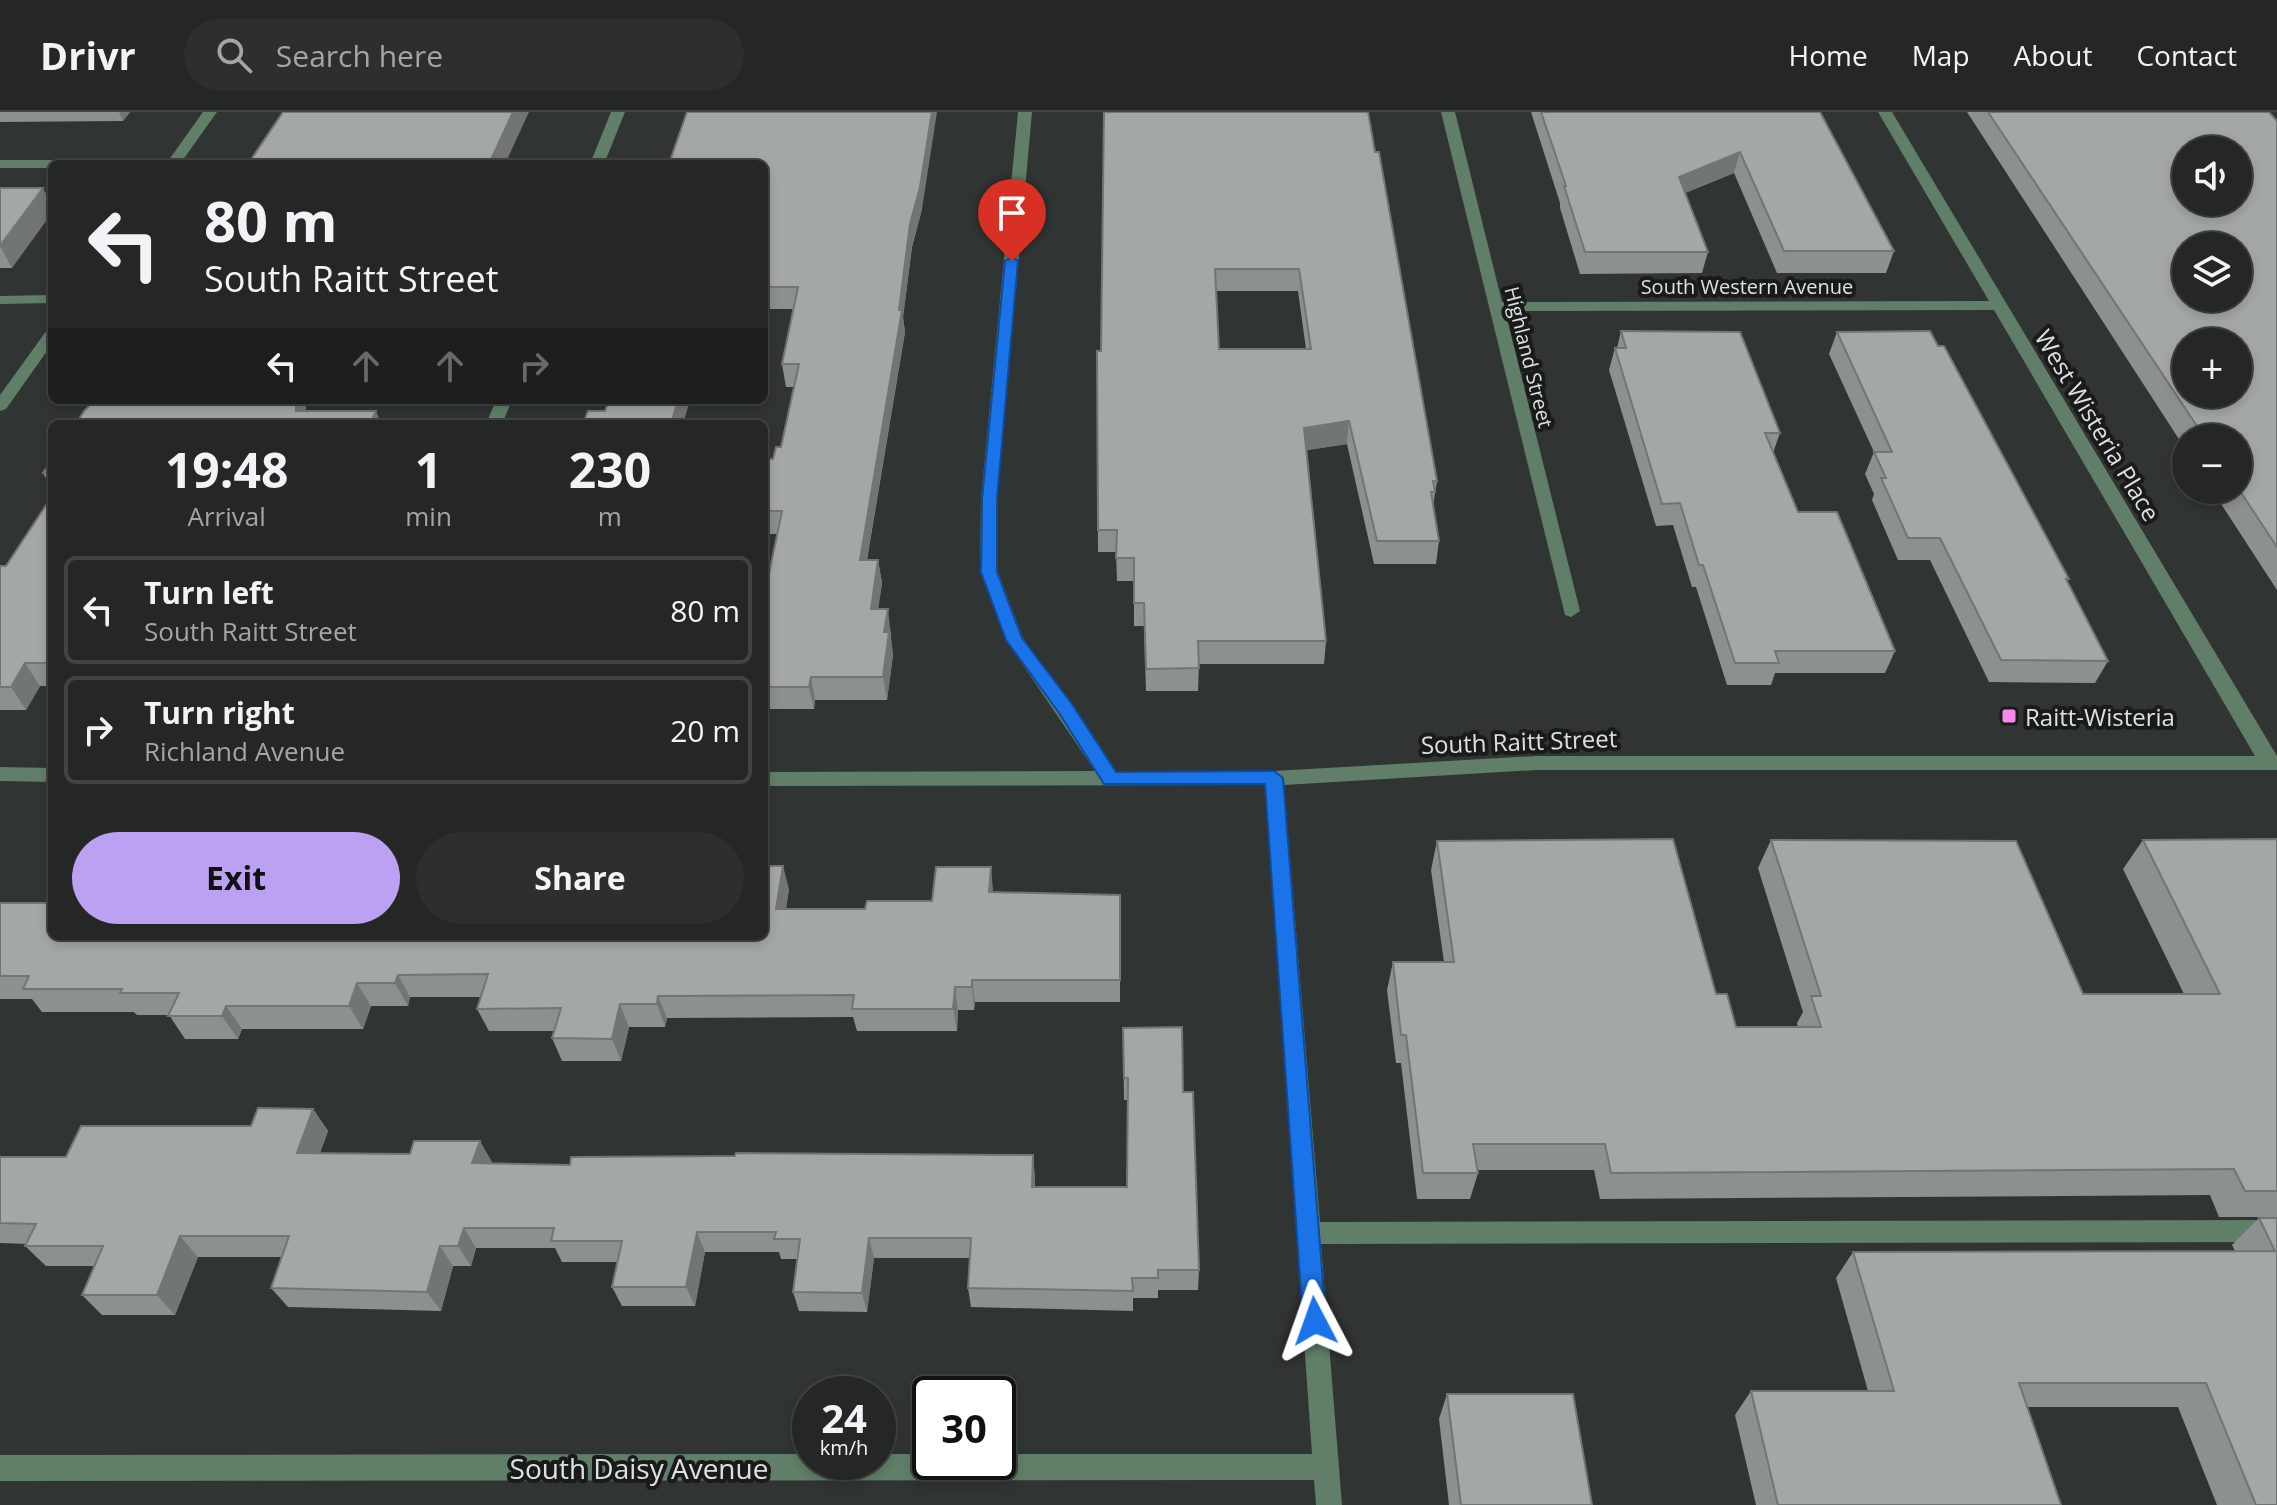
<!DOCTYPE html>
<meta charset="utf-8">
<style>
:root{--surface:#242726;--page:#2c2f2e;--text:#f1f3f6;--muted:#a3a5a7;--line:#414443;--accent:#bca0f2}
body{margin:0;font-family:"Open Sans",sans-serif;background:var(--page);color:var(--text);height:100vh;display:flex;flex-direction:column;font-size:30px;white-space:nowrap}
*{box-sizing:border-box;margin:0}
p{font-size:26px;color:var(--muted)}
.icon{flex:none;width:44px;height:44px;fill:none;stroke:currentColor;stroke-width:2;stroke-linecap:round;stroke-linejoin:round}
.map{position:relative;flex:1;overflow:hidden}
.drawer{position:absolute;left:48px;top:308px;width:720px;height:520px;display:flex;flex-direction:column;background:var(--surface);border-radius:12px;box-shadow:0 4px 12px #0003,0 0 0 2px var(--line)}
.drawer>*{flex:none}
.banner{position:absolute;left:48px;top:48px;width:720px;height:244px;border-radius:12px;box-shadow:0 4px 12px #0003,0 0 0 2px var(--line);background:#242726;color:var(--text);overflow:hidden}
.fabs{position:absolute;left:2172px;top:24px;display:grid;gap:16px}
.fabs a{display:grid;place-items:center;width:80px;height:80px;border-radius:50%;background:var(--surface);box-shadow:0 4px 12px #0003,0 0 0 2px var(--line);font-size:40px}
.speed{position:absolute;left:792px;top:1264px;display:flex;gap:16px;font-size:40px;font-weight:700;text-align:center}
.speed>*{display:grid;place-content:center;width:104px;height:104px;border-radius:50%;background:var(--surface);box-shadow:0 4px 12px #0003,0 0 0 2px var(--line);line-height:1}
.speed small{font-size:20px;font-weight:400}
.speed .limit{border:4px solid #111;border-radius:12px;background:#fff;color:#111}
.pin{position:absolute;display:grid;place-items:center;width:68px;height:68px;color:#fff;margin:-82px -34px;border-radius:50% 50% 50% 0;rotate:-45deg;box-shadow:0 0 8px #0007}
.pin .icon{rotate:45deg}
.me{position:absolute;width:88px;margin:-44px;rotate:356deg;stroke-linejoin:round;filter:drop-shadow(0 0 6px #0008)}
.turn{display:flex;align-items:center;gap:28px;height:168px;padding:0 24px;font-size:36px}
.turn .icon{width:104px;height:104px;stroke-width:2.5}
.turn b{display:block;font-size:56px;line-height:68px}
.lanes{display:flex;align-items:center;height:76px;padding:0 24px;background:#0003;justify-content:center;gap:40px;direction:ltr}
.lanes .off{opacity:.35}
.eta{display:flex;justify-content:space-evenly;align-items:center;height:136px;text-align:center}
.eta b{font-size:48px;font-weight:700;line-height:56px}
.action{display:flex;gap:16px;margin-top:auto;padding:16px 24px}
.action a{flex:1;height:92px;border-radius:48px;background:var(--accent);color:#111;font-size:32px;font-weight:700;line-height:92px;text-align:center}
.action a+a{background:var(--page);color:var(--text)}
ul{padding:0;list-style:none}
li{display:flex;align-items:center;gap:24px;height:108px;margin:0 16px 12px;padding:0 8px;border:4px solid var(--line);border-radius:12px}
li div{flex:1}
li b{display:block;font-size:30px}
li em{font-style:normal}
header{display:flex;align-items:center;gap:48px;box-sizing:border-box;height:112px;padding:0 40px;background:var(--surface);border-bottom:2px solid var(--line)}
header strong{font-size:38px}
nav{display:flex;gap:44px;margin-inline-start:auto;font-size:28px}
.search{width:560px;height:72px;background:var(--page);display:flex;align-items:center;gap:20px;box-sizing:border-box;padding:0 28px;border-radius:44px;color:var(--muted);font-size:30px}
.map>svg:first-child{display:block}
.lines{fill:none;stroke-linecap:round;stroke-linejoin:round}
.minor{fill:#617f68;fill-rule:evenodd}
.wall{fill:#8c9090;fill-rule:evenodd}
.shaded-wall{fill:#727575}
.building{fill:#a3a7a7;stroke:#727575;stroke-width:2;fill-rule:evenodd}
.route{fill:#1a73e8;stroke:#114b97;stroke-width:2}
.poi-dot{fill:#f788ec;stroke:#191b1b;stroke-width:3}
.labels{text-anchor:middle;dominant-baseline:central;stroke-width:8;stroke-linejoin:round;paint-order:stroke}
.far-street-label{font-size:20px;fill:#dee0e0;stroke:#191b1b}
.street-label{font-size:24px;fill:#dee0e0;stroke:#191b1b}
.poi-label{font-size:24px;fill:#dee0e0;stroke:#191b1b;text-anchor:start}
.near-street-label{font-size:28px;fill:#dee0e0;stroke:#191b1b}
</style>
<header>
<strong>Drivr</strong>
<div class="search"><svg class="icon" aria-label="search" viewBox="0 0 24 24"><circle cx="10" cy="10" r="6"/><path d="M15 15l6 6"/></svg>Search here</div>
<nav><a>Home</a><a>Map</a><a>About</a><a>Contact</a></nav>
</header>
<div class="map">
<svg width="2277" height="1393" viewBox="0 0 2277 1393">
<rect width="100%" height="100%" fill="#303433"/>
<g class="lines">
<g class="minor">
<path d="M203,0H217L180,52H166Z"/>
<path d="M611,0H625L604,52H590Z"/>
<path d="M1018,0H1032L997,387L998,460L1023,526L1116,659H1274L1536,644H2255L1994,198L1505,199L1580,499L1571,505L1565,503L1441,0H1455L1502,190L1989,189L1878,0H1892L2277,644V658H1536L1284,673L1320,1110L2277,1108V1130L1321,1132L1342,1393H1316L1314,1368L0,1369V1343L810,1342V1350H878V1342H930V1350H998V1342H1312L1265,673L764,674V660L1095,659L1006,528L980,460L981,387Z"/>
<path d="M0,48H52L59,52H52V56H0Z"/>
<path d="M52,183V191L0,192V184Z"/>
<path d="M52,216V232L6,297L0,299V283L47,218Z"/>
<path d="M496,288H512L502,312H486Z"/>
<path d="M0,655L52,656V670L0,669Z"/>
</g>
</g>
<g class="wall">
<path d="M0,0H130L123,9L0,10Z"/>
<path d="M1368,0L1437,369L1433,394L1439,429L1436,452H1374L1347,332L1307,338L1326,529L1324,552H1199L1198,579H1146L1144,514H1134V469H1117L1116,440H1098L1097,239H1101ZM1216,179H1298L1306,237H1219Z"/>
<path d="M1531,0H1820L1894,139L1886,161H1777L1734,61L1685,81L1708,140L1702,161L1580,162L1560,96V91Z"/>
<path d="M1967,0H2269L2277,9V478L2212,378H2238V326H2186V338Z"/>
<path d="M764,52L922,97L912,135L903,205L905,220L867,448H878L882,471L878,497L891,520L890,526L893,543L887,588H815L814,597H764V486L778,422H764V347H773L781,335L794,275H786L782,252L794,197H764Z"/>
<path d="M0,76L12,156H0Z"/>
<path d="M1621,219L1780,321L1773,341L1798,400L1895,539L1885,561H1775L1771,573H1727L1696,475H1692L1673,413L1656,414L1609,258L1615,236H1617Z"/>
<path d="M1837,220L2069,467L2067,469L2108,549L2095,571L1989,570L1930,448H1898L1872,388L1874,382L1865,362L1874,340L1829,242Z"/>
<path d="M52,348V377L43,361Z"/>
<path d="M52,384V574H40L26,598H0V454H6Z"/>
<path d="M2277,727V1105H2219L2210,1083L1600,1087L1594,1058H1477L1478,1061L1470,1087H1417L1401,951H1396L1387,878L1393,850H1444L1431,758L1437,729L1716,882L1736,915H1798L1797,911L1803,900L1758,756L1771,728L2083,882H2184L2123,757L2143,728Z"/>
<path d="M789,777L786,797H865L993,780L1120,783V890H975L974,898H958L957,919H857L853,905L667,906L665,915H629L621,949H562L552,926L554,919H489L477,897L481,885H410L408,894H371L363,917H242L238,927H185L169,903H137L134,900H42L32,887H0V791L764,824Z"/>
<path d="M1123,916L1183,980L1199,1158L1198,1178H1158V1186H1133V1199L971,1195L968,1176L970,1146H874L867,1200L799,1199L793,1180L797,1147H781L779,1140H705L695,1194H622L612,1175L618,1150H562L555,1136H476L471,1154H453L441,1199L288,1195L271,1176L282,1145H198L175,1203H102L82,1183L94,1154H46L25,1134L27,1132L0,1131V1045H66L251,1014L313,997L328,1019L320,1041L410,1042L480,1029L491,1052L570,1053L1033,1043L1035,1075H1127L1128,988H1124Z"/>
<path d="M2259,1106H2277V1393H2217L2178,1295H2027L2061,1393H1756L1735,1303L1751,1279H1868L1836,1166L1853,1140L2235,1139L2232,1133Z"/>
<path d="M1447,1282L1592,1393H1449L1439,1307Z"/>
</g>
<g class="shaded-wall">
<path d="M119,0H130L123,9Z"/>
<path d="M513,0H529L505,52H489Z"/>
<path d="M932,0H937L922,97L912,135L903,205L905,220L863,471L860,448L899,198L910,112Z"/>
<path d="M1740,40L1734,61L1673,86L1679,65Z"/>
<path d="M43,76L52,93V101L12,156L0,134Z"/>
<path d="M296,288H306V312L296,299Z"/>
<path d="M678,288H690L683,312H671Z"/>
<path d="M376,299L381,312H370Z"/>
<path d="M1349,309L1347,332L1302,339L1304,316Z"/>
<path d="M878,448L882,471L875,520L871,497Z"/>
<path d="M888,497L893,543L887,588L883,565L884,520Z"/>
<path d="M25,551L40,574L26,598L11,575Z"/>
<path d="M811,565L815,588L814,597L809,575Z"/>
<path d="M783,754L789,777L782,820L776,797Z"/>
<path d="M991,755L993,778L991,803L989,780Z"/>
<path d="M398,863L410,885L408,894L395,871Z"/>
<path d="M972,868L975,890L974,898L972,875Z"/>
<path d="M357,871L371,894L363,917L349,894Z"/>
<path d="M955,875L958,898L957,919L953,897Z"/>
<path d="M658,884L667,906L665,915L657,892Z"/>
<path d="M620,892L629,915L621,949L612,927Z"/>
<path d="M226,894L242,917L238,927L222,904Z"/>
<path d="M313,997L328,1019L312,1062L297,1041Z"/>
<path d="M480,1029L492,1050L485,1072L472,1051Z"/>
<path d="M1033,1043L1035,1064L1034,1095L1032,1075Z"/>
<path d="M464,1116L476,1136L471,1154L458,1134Z"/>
<path d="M697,1120L705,1140L695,1194L686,1175Z"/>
<path d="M180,1124L198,1145L175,1203L157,1183Z"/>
<path d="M869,1126L874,1146L867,1200L862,1181Z"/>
<path d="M440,1134L453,1154L441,1199L427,1180Z"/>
</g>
<g class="building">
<path d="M283,0H513L489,52H248Z"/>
<path d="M687,0H932L920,75L910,112L899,198H902L860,448H878L871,497H888L884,520H889L883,565H811L809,575H764V486L782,399H764V347H773L776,335H781L799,252H782L798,175H764V52H669Z"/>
<path d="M1104,0H1368L1375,40H1379L1437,369H1433L1435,380H1431L1439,429H1377L1349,309L1304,316L1326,529H1198L1199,556L1146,557L1144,491H1134V446H1116L1117,418H1098L1097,239H1101ZM1215,157H1299L1311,237H1219Z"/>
<path d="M1541,0H1820L1894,139H1784L1740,40L1679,65L1708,140H1585L1564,74H1566Z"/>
<path d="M1988,0H2269L2277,9V435L2238,376V326H2205ZM2186,38H2238V90H2186ZM2186,134H2238V186H2186ZM2186,230H2238V282H2186Z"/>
<path d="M0,76H43L0,134Z"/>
<path d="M1621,219L1740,220L1780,321H1765L1798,400H1837L1895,539H1775L1779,551H1735L1703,453H1699L1680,391L1662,392L1615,236H1626Z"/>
<path d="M1930,219L1938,234H1944L2069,467H2066L2108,549L2001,548L1940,426H1908L1881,366H1886L1874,340H1892L1837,220Z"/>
<path d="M95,288H296V299H376L370,312H76L84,299Z"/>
<path d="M609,288H678L671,312H583L588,299H605Z"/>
<path d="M52,348V361H43Z"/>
<path d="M52,384V551H25L11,575H0V454H6Z"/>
<path d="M1673,727L1716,882H1727L1736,915H1821L1811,884H1821L1771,728L2016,729L2083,882H2220L2143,728L2277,727V1079H2245L2234,1057L1611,1061L1605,1032H1473L1478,1061H1423L1406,923H1401L1393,850H1454L1437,729Z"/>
<path d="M764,754H783L776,797H865L867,789H932L936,755H991L989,780L1120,783V868H972V875H955L953,897H852L854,883L658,884L657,892H620L612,927L552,926L561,896L477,897L488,862L398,863L395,871H357L349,894H226L222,904H168L179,881H120L122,877H23L29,864H0V791H52V824H764Z"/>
<path d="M1182,915L1183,980H1193L1199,1158H1158V1166H1132L1133,1179L968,1176L971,1126H869L862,1181L793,1180L800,1127H774L776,1120H697L686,1175H612L622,1129H551L554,1116H464L458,1134H440L427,1180L271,1176L289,1124H180L157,1183H82L103,1134H25L36,1112L0,1111V1045H66L81,1014H251L258,996L313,997L297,1041L410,1042L414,1029H480L472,1051L570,1053L571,1045L735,1044L736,1041L1033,1043L1032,1075H1127L1128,966H1124L1123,916Z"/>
<path d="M2259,1106H2277V1393H2256L2206,1271H2019L2061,1393H1778L1751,1279H1894L1853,1140L2275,1139Z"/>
<path d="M1447,1282H1573L1592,1393H1461Z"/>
</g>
<path class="route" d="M1012,145L1018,149L997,387V460L1022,526L1072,592L1116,660L1274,659L1283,666L1326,1209L1323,1217L1315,1220L1307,1217L1303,1209L1265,672H1104L1059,601L1006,528L981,460L982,387L1005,149Z"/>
<rect class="poi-dot" x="2001" y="596" width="16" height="16" rx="4"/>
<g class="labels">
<g class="far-street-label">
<text x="1747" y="174">South Western Avenue</text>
<text transform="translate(1529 245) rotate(76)">Highland Street</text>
</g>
<g class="street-label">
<text transform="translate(2098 313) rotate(59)">West Wisteria Place</text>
<text transform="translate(1519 629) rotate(-2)">South Raitt Street</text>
</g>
<g class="poi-label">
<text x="2025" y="604">Raitt-Wisteria</text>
</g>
<g class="near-street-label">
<text x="639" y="1356">South Daisy Avenue</text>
</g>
</g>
</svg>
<div class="fabs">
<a><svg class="icon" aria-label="sound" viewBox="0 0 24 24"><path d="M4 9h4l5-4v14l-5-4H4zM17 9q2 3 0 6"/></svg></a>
<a><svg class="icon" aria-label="layers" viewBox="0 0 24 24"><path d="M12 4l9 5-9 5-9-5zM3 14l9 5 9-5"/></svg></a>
<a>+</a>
<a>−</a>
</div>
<div class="speed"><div>24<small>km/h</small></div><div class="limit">30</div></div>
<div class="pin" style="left:1012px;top:149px;background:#d93025"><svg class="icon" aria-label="arrive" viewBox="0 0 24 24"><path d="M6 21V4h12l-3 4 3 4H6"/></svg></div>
<svg class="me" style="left:1315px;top:1209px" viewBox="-20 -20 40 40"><path d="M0-17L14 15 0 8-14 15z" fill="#1a73e8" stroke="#fff" stroke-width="4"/></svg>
<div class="banner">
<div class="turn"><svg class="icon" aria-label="left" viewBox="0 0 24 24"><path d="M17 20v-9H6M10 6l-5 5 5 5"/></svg><div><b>80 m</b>South Raitt Street</div></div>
<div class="lanes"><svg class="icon" aria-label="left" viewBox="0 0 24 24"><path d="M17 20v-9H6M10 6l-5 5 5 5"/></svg><svg class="icon off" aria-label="ahead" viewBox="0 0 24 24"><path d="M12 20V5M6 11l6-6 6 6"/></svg><svg class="icon off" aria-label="ahead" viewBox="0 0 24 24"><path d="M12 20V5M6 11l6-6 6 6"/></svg><svg class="icon off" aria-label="right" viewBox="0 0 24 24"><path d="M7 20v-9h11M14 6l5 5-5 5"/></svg></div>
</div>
<section class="drawer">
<div class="eta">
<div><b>19:48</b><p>Arrival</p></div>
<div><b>1</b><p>min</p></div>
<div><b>230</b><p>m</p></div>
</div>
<ul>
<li><svg class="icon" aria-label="left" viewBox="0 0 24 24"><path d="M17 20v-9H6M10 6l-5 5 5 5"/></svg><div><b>Turn left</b><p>South Raitt Street</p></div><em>80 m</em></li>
<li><svg class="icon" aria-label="right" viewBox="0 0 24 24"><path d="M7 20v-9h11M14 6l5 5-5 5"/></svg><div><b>Turn right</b><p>Richland Avenue</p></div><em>20 m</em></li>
</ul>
<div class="action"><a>Exit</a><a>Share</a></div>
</section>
</div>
